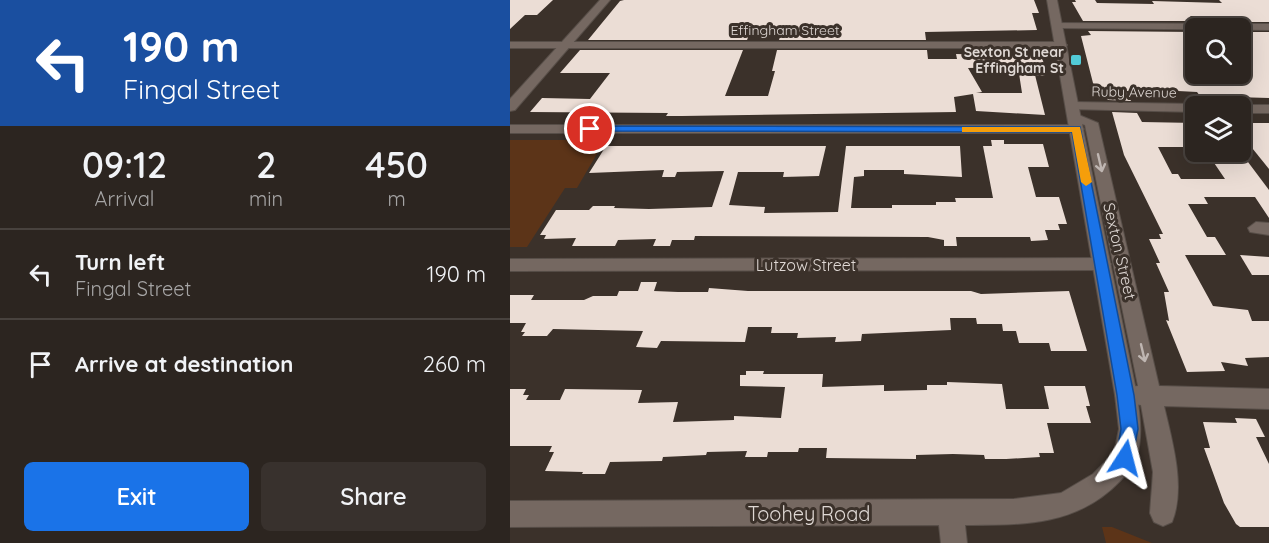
<!DOCTYPE html>
<style>
:root{--surface:#2c2520;--page:#38312d;--text:#f1f3f6;--muted:#a6a5a5;--line:#48423e;--accent:#1a73e8}
body{margin:0;font-family:Quicksand,sans-serif;background:var(--page);color:var(--text);height:100vh;display:flex;flex-direction:column;font-size:22px;white-space:nowrap}
*{box-sizing:border-box;margin:0}
p{font-size:20px;color:var(--muted)}
.icon{flex:none;width:33px;height:33px;fill:none;stroke:currentColor;stroke-width:2;stroke-linecap:round;stroke-linejoin:round}
.map{position:relative;flex:1;overflow:hidden}
.panel{display:flex;flex-direction:column;background:var(--surface);width:510px}
.panel>*{flex:none}
.hud{background:#1a4fa0;color:#fff;overflow:hidden}
.tools{position:absolute;left:675px;top:18px;display:grid;gap:12px}
.tools a{display:grid;place-items:center;width:66px;height:66px;border-radius:9px;background:var(--surface);box-shadow:0 6px 24px #0002,0 0 0 2px var(--line);font-size:30px}
.pin{position:absolute;display:grid;place-items:center;width:51px;height:51px;color:#fff;margin:-26px;border:3px solid #fff;border-radius:50%;box-shadow:0 2px 6px #0007}
.me{position:absolute;width:66px;margin:-33px;rotate:9deg;stroke-linejoin:round;filter:drop-shadow(0 0 4px #0008)}
.turn{display:flex;align-items:center;gap:21px;height:126px;padding:0 24px;font-size:27px}
.turn .icon{width:78px;height:78px;stroke-width:2.5}
.turn b{display:block;font-size:42px;line-height:51px}
.eta{display:flex;justify-content:space-evenly;align-items:center;height:102px;text-align:center}
.eta b{font-size:36px;font-weight:600;line-height:42px}
.primary-button{display:flex;gap:12px;margin-top:auto;padding:12px 24px}
.primary-button a{flex:1;height:69px;border-radius:9px;background:var(--accent);color:#fff;font-size:24px;font-weight:600;line-height:69px;text-align:center}
.primary-button a+a{background:var(--page);color:var(--text)}
ul{padding:0;list-style:none}
li{display:flex;align-items:center;gap:18px;height:90px;padding:0 24px;border-top:2px solid var(--line)}
li div{flex:1}
li b{display:block;font-size:22px}
li em{font-style:normal}
main{display:flex;flex:1;min-height:0}
.map>svg:first-child{display:block}
.green{fill:#5c3418}
.building{fill:#ebddd5;fill-rule:evenodd}
.lines{fill:none;stroke-linecap:round;stroke-linejoin:round}
.street-casing{stroke:#574e48;stroke-width:2}
.secondary-casing{stroke:#574e48;stroke-width:2}
.street{fill:#756861;fill-rule:evenodd}
.secondary{fill:#756861;fill-rule:evenodd}
.oneway{stroke:#bfb6b2}
.route{fill:#1a73e8;stroke:#114b97;stroke-width:1.5}
.slow{fill:#f59e0b}
.poi-dot{fill:#52cbd7;stroke:#3b312a;stroke-width:2}
.labels{text-anchor:middle;dominant-baseline:central;stroke-width:6;stroke-linejoin:round;paint-order:stroke}
.far-street-label{font-size:14px;fill:#dfd8d4;stroke:#3b312a}
.far-poi-label{font-size:14px;font-weight:bold;fill:#dfd8d4;stroke:#3b312a;text-anchor:end}
.street-label{font-size:16px;fill:#dfd8d4;stroke:#3b312a}
.near-street-label{font-size:20px;fill:#dfd8d4;stroke:#3b312a}
</style>
<main>
<section class="panel">
<div class="hud">
<div class="turn"><svg class="icon" aria-label="left" viewBox="0 0 24 24"><path d="M17 20v-9H6M10 6l-5 5 5 5"/></svg><div><b>190 m</b>Fingal Street</div></div>
</div>
<div class="eta">
<div><b>09:12</b><p>Arrival</p></div>
<div><b>2</b><p>min</p></div>
<div><b>450</b><p>m</p></div>
</div>
<ul>
<li><svg class="icon" aria-label="left" viewBox="0 0 24 24"><path d="M17 20v-9H6M10 6l-5 5 5 5"/></svg><div><b>Turn left</b><p>Fingal Street</p></div><em>190 m</em></li>
<li><svg class="icon" aria-label="arrive" viewBox="0 0 24 24"><path d="M6 21V4h12l-3 4 3 4H6"/></svg><div><b>Arrive at destination</b></div><em>260 m</em></li>
</ul>
<div class="primary-button"><a>Exit</a><a>Share</a></div>
</section>
<div class="map">
<svg width="759" height="543" viewBox="0 0 759 543">
<rect width="100%" height="100%" fill="#3b312a"/>
<g class="green">
<path d="M0,140H95L67,188H55L17,247H0Z"/>
<path d="M592,527H602L642,543H596Z"/>
</g>
<g class="building">
<path d="M0,0H43L27,15H15L0,29Z"/>
<path d="M114,0H524L529,13H522L527,30L415,32L416,40H269L271,34L239,35L237,40H78L110,1Z"/>
<path d="M565,0H585L587,3L644,4L642,1L712,3L709,0H759V22H730V17L707,16H680L684,21H573L562,2H566Z"/>
<path d="M578,31L686,32V74H695L701,80H730V32H759V98L690,96L687,92L668,91H616L621,101L598,100L596,97H591L583,83L571,36L581,35Z"/>
<path d="M70,50H233L215,96H258L265,71H262L267,50H417L418,59H447L446,54L531,56L537,71H534L535,76L525,75L535,115L466,111L463,94L444,97L446,112L172,116H156L158,113L20,112L32,98L80,99L100,73H50ZM508,67L512,93H466L472,92L458,68Z"/>
<path d="M602,112L627,113L632,122L686,123V147H648L662,174H668L671,179H715L698,154H732L759,190V218L745,197H694L698,204H678L697,237H705L716,255H675L703,306L738,310L742,321H759V357L735,358L738,366L711,362L715,371L677,372L656,320L659,321L654,292H659L646,263H650L639,239H651L649,234H653L614,155Z"/>
<path d="M730,123H759V169L730,133Z"/>
<path d="M481,140H494V144H533L539,167H518L526,197H549L557,224H548L550,230H535L538,240L521,241L520,237H446L447,246H434V240L418,237L185,236L184,240H162L160,246H143L146,239L108,240L105,246H62L66,238L34,239L36,235H30L46,210H79L83,206H105L104,208L139,209L202,207L214,171L167,172L165,177H152L154,170L79,173L96,146H316L309,176L273,177L274,172H228L219,205L255,207L254,213L328,212L336,146H450L452,177L394,174V170H354V176L344,177L341,208H382V205H426V202H446L445,198H483L473,146H482Z"/>
<path d="M730,255L759,257V275H742Z"/>
<path d="M131,282H147L144,291L168,292H198L199,288L238,291H461L471,294L559,291L577,351H541L539,343H509L506,331H493L492,324H467L466,318H440L441,330L352,334L351,341L325,342L326,337L287,338L288,333H261L262,327H238L235,342L151,341L147,348L126,347L133,331L43,329L37,336H12L15,332H11L16,323H0V295H24L21,300H74L83,296H107L109,291H128Z"/>
<path d="M236,371H254L253,374H313L312,387L374,385V391L417,390V385H437V382L492,384L496,409H539L534,386H575L580,406H576L581,423H537L544,453H529L530,457L496,459H475L474,455L443,454L406,455V459L316,458L317,448H289L288,452H258L257,457H235L237,451L197,452L196,455L153,457L152,461L100,462L95,474H72L73,472L35,471L44,452H39L42,446H0V389H16L13,395H19L16,400H50L55,389L132,390L128,403L168,402L163,422L224,420V416L271,418L275,387L230,386V375H236Z"/>
<path d="M725,418L746,419L755,437H746L759,464V527H730L726,524L714,503L694,448H700L693,422L727,423Z"/>
</g>
<g class="lines">
<g class="street-casing">
<g id="street">
<path d="M543,23L759,24V30L547,28L542,25Z"/>
<path d="M0,42H551L557,45L551,48H0Z"/>
<path d="M562,102L686,104L691,106H686V112L557,109L556,106Z"/>
<path d="M730,105H759V113H730V106H725Z"/>
<path d="M564,113L588,123L649,386L759,389V409L654,406C662,441 676,487 662,522L653,526L644,522L640,513L643,472L631,405L608,402L605,395L608,388L628,386L575,125L559,120V114Z"/>
<path d="M0,125H567L574,129L567,133H0Z"/>
<path d="M746,222L759,223V235L740,232L738,228Z"/>
<path d="M592,258L598,260L601,264L598,268L592,270L0,271V259Z"/>
</g>
</g>
<g class="secondary-casing">
<g id="secondary">
<path d="M90,0H100L5,110L0,111V99Z"/>
<path d="M537,0H547L627,395C630,417 633,438 626,459C623,468 616,474 610,481C567,526 513,525 455,525L457,543H431L429,525L0,527V501L504,499L551,493L583,474L604,453L609,429L605,395Z"/>
</g>
</g>
<use href="#street" class="street"/>
<use href="#secondary" class="secondary"/>
</g>
<defs><path id="oneway-shaft" d="M-6 0H5M1.5-3L5.5 0L1.5 3" fill="none" stroke-width="1.6" stroke-linecap="round" stroke-linejoin="round" transform="scale(1.5)"/></defs>
<g class="oneway">
<use href="#oneway-shaft" transform="translate(590 163) rotate(77)"/>
<use href="#oneway-shaft" transform="translate(633 353) rotate(77)"/>
</g>
<path class="route" d="M80,126L570,127L624,395L628,429L621,464L615,467L609,464L606,458L611,429L607,395L562,132L76,131L75,129Z"/>
<path class="slow" d="M452,127H570L582,182L576,186L571,182L562,132H452Z"/>
<rect class="poi-dot" x="560" y="54" width="12" height="12" rx="3"/>
<g class="labels">
<g class="far-street-label">
<text x="275" y="30">Effingham Street</text>
<text transform="translate(624 92) rotate(1)">Ruby Avenue</text>
</g>
<g class="far-poi-label">
<text x="554" y="52">Sexton St near<tspan x="554" dy="16">Effingham St</tspan></text>
</g>
<g class="street-label">
<text transform="translate(610 251) rotate(77)">Sexton Street</text>
<text x="296" y="265">Lutzow Street</text>
</g>
<g class="near-street-label">
<text x="299" y="513">Toohey Road</text>
</g>
</g>
</svg>
<div class="tools">
<a><svg class="icon" aria-label="search" viewBox="0 0 24 24"><circle cx="10" cy="10" r="6"/><path d="M15 15l6 6"/></svg></a>
<a><svg class="icon" aria-label="layers" viewBox="0 0 24 24"><path d="M12 4l9 5-9 5-9-5zM3 14l9 5 9-5"/></svg></a>
</div>
<div class="pin" style="left:80px;top:129px;background:#d93025"><svg class="icon" aria-label="arrive" viewBox="0 0 24 24"><path d="M6 21V4h12l-3 4 3 4H6"/></svg></div>
<svg class="me" style="left:615px;top:458px" viewBox="-20 -20 40 40"><path d="M0-17L14 15 0 8-14 15z" fill="#1a73e8" stroke="#fff" stroke-width="4"/></svg>
</div>
</main>
